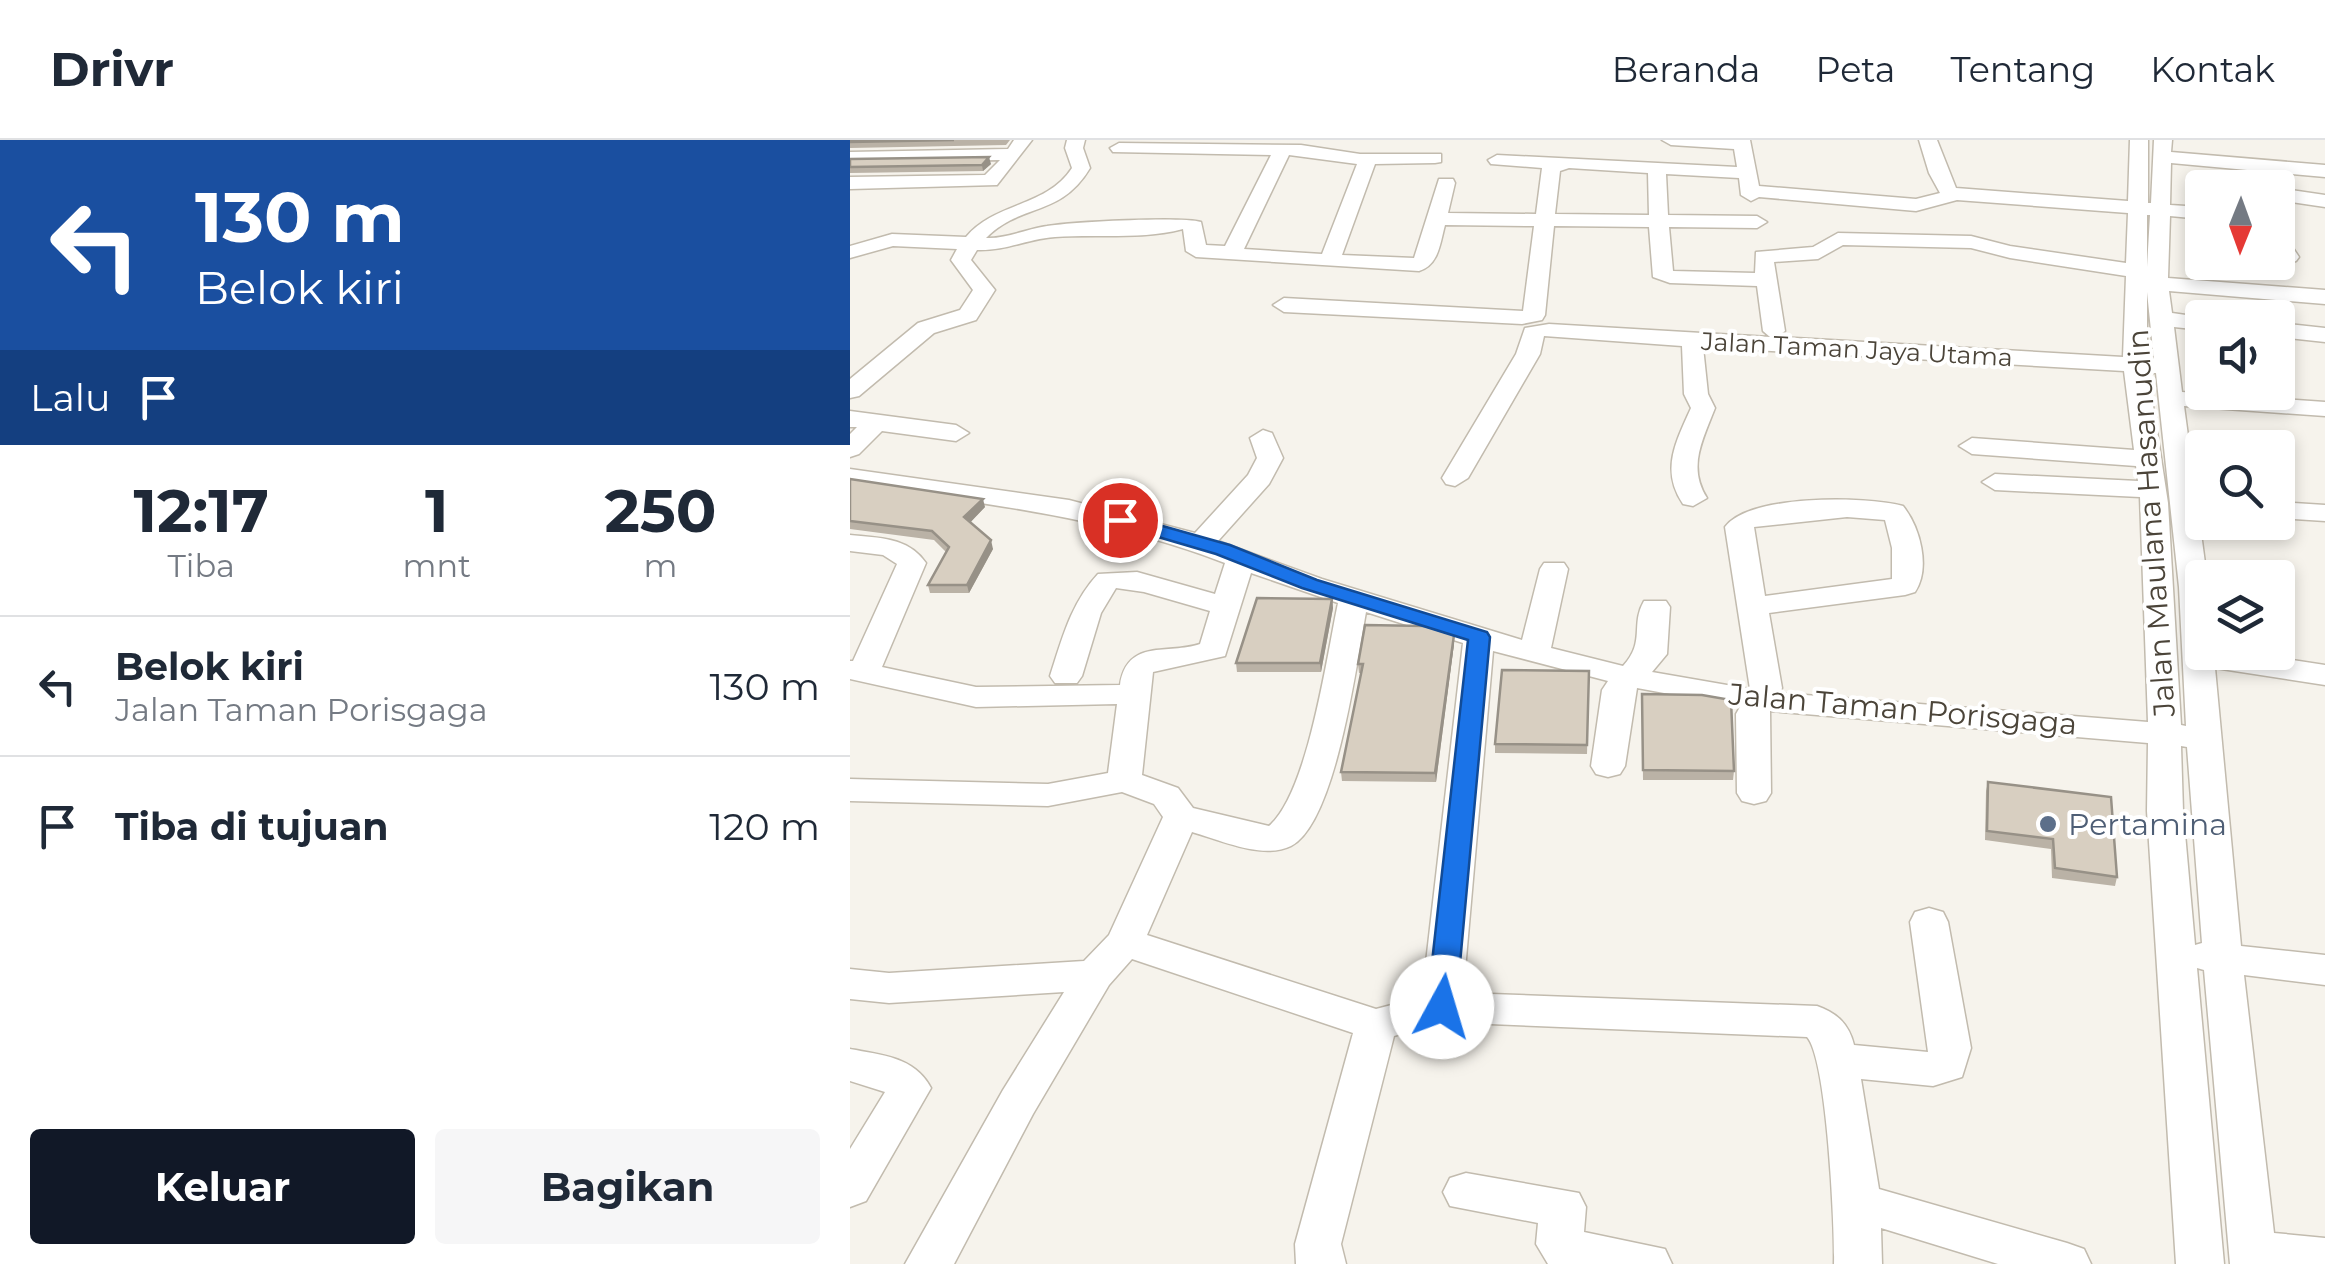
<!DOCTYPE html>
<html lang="id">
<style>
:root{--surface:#fff;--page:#f6f6f7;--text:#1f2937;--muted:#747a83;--line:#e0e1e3;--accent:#111827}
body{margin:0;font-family:Montserrat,sans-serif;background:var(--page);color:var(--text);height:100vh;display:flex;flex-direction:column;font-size:38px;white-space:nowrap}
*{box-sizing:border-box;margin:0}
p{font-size:32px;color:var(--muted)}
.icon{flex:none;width:55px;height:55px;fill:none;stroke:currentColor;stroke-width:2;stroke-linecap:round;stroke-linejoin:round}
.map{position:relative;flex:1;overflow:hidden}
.side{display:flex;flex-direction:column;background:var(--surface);width:850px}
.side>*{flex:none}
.top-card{background:#1a4fa0;color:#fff;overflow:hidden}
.needle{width:65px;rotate:181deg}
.fabs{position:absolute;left:1335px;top:30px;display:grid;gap:20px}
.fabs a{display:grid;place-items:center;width:110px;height:110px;border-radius:10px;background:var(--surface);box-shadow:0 5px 15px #0003;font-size:50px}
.pin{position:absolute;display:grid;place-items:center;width:85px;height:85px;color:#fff;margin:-42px;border:5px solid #fff;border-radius:50%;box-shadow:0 2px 10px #0007}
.me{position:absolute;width:110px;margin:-55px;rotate:6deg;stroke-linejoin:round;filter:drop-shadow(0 0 8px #0008)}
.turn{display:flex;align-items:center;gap:35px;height:210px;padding:0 30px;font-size:45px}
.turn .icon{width:130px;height:130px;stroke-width:2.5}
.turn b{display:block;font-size:70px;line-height:85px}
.then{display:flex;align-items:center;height:95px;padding:0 30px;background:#0003;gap:20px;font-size:38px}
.eta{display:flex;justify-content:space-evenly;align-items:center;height:170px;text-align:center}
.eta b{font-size:60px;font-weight:700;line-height:70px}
.action{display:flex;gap:20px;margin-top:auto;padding:20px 30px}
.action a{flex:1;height:115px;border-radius:10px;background:var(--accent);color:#fff;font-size:40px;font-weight:700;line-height:115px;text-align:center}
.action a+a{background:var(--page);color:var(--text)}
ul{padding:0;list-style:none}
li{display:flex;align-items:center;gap:30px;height:140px;padding:0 30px;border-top:2px solid var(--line)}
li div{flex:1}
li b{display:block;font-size:38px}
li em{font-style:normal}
header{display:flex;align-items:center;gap:60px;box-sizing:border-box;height:140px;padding:0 50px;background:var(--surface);border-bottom:2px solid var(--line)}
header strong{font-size:48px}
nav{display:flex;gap:55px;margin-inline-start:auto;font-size:35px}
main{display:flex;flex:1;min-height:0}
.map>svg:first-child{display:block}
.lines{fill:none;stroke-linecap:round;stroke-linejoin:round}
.minor-casing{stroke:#c2bbae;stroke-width:3}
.minor{fill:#fff;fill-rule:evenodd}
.wall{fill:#bab2a6}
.shaded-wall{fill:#979187}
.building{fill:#d8cfc1;stroke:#979187;stroke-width:2.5}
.route{fill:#1a73e8;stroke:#114b97;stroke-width:2.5}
.service-dot{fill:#5c6f8a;stroke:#fff;stroke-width:4}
.labels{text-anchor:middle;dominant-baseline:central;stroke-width:8;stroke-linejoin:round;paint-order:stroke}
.far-street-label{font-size:25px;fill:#4b4439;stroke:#fff}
.street-label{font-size:30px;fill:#4b4439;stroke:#fff}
.service-label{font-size:30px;fill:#4e5e75;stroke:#fff;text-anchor:start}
</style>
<header>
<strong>Drivr</strong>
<nav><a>Beranda</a><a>Peta</a><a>Tentang</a><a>Kontak</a></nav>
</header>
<main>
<section class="side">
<div class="top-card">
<div class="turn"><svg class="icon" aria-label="left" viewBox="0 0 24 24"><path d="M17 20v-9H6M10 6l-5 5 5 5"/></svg><div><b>130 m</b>Belok kiri</div></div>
<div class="then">Lalu<svg class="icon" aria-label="arrive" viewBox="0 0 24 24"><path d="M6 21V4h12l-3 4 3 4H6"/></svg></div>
</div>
<div class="eta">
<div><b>12:17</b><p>Tiba</p></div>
<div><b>1</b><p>mnt</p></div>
<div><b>250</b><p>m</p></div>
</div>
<ul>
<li><svg class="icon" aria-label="left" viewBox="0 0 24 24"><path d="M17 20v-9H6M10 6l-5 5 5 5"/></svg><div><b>Belok kiri</b><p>Jalan Taman Porisgaga</p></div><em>130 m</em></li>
<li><svg class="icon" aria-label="arrive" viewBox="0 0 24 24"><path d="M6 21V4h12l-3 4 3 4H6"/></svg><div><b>Tiba di tujuan</b></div><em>120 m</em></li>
</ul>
<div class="action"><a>Keluar</a><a>Bagikan</a></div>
</section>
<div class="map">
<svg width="1475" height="1124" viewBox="0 0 1475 1124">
<rect width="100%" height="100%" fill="#f6f3ec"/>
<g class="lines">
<g class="minor-casing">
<g id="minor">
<path d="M164,0H182L147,45L0,49V37L135,35L150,20L0,22V12L158,9Z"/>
<path d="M217,0H235L233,8L240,28C210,78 172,62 136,98C156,99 176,89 197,86C221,82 332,76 351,82L356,105L375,106L421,15L263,12L260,8L269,3L451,5L510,14H591V22L585,23L525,24L492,115L564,118L589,39H603L605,43L598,73L686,74L692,28L641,24L638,20L647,15L887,27L884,9L821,5L812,0H900L909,46L1066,59L1090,53L1079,33L1069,0H1087L1106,48L1278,61L1280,0H1298V63H1301L1304,0H1322L1321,12L1475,25V37L1321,23L1320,65L1352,67V79L1320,76L1318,138L1475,150V164L1319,151L1322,173L1357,178H1352V190L1324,187L1332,252L1475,262V276L1334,266L1357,438H1352V512H1389L1475,525V545L1365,528L1391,806L1475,815V845L1394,835L1424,1093L1475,1098V1124H1380L1354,830L1347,828L1374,1124H1326L1297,671L1298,603L920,571L921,653L916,661L904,664L892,661L887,653L886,574L890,567L787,548L775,626L770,634L758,637L746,634L741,626L752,550L758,541L643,511L613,853L967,866C987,873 999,884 1004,905L1078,912L1060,782L1065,772L1079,768L1093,772L1098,782L1121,908L1112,937L1083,946L1011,939L1029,1049L1217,1103L1234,1109L1241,1124H1148L1031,1088L1032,1124H984C985,1087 977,919 957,897L591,882L544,896L491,1104L496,1124H446L445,1104L503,893L282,819L259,845L183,974L104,1124H55L153,950L214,852L39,863L0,859V829L39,833L234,821L259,795L313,677L304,664L272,652L198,666L0,661V639L198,644L258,633L267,564L126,567L0,539V521H3L47,424L33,415L0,411V395C29,398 58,397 76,423L32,527L126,547L270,545C277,498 318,515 350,504L360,471L294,452L266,448L251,473L232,536L227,543H205L200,536C212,499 221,463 248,434L287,432L365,454L375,423C253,376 128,362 0,345V329L219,360L345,393L398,335L407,318L400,298L413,290L422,293L433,318L419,344L368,401L472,439L672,500L690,429L694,423H714L718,429L701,508L773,526C796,501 780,485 794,461H816L820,467L817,514L802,532L900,549L875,387C899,354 1016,356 1053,366C1070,387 1081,428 1065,452L1055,455L919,473L932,548L930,553L1298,582L1290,357L1145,350L1132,342L1145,334L1288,341L1286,326L1122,314L1109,306L1122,298L1284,310L1274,231L853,207L858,254L865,268C853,299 837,327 857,358L843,366L833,364C810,330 826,302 841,268L834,254L832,206L694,196L690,214L618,338L605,346L596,344L592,338L666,214L675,188L699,184L920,197L913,191L907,146L820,143L803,137L799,87L704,86L695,175L692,180L672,184L434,172L423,165L434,158L673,171L684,86L595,85C590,103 589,125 569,131L346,117L336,111L333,89C292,100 248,94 205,97C177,99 156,111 127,110L121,120L145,150L126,180L84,193L9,256L0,258V239L68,183L110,170L123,150L101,120L107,109L43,106L0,118V106L42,94L116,97C145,62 197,67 222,28L215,8ZM439,15L507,24L472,114L394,109ZM719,28L798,33L799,75L705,74L710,31ZM816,34L889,38L891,55L901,61L909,57L1066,71L1107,60L1278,73L1276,123L1160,106L1121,96L988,93L963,107L906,112L905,133L823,131L819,87L907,88L917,82L907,76L818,75ZM1297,75H1300L1297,127ZM993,105L1121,108L1160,118L1276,136L1273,217L926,197L935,191L924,122L968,119ZM1297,152L1304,219L1297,218ZM1298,233H1306L1329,447L1336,586L1331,585L1318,363ZM997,377L1035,380L1042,408V439L915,456L904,387ZM401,433L488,463C477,515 458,653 419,686L343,668L328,648L292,635L303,532L375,516ZM516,472L613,503L572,857L526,869L297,795L342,692C370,700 413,720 441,706C486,683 507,521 516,472ZM1331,606L1337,607L1352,803L1345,805L1333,671Z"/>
<path d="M1428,48L1475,55V67L1428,60Z"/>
<path d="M1428,94L1435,96L1449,117L1446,121L1439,123L1429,117Z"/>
<path d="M1428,183L1475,188V202L1428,197Z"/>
<path d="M0,271L106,285L119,293L106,301L32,291L9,314L0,317V294L7,287H0Z"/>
<path d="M1428,362L1475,365V381L1428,378Z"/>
<path d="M0,909C32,915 65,917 81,948L16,1061L0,1067V1009L35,952L0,941Z"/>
<path d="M616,1033L729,1053L736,1067L734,1092L815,1109L822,1124H698L686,1104L688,1083L600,1066L593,1052L600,1038Z"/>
</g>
</g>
<use href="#minor" class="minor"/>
</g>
<g class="wall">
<path d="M0,0H160L156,5L0,8Z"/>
<path d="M0,19L141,24L133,31L0,33Z"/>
<path d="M0,339L135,367L120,382L143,409L119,453H80L78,445L96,412L84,400L0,389Z"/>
<path d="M482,459L483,468L471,532H387L386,523Z"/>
<path d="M604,504L586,642L492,641L491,632L511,533H509L508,524Z"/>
<path d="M739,531L737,614L645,613V604Z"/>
<path d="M792,554L884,631L883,640H793Z"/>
<path d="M1138,642L1267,737L1265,746L1202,738L1201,709L1135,700L1136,651Z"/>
</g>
<g class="shaded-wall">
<path d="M139,17L141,24L133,31L132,25Z"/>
<path d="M133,359L135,367L117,386L114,377Z"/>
<path d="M141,400L143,409L119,453L117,445Z"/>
<path d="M482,459L483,468L471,532L470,523Z"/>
<path d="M604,495V504L586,642L585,633Z"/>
</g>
<g class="building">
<path d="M0,0H104L0,2Z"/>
<path d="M139,17L132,25L0,27V19Z"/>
<path d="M0,339L133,359L114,377L141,400L117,445H78L99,407L82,391L0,381Z"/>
<path d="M407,458L482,459L470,523H386Z"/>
<path d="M515,485L575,486L604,495L585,633L491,632L513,524H508Z"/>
<path d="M652,530L739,531L737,605L645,604Z"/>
<path d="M792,554L852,555L881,560L884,631L793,630Z"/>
<path d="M1138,642L1261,657L1267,737L1205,728L1203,699L1137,691Z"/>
</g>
<path class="route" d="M270,374L380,405L467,440L637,492L640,497L606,867L602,875L592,878L581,875L577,867L618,500L452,448L366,414L264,384V375Z"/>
<circle class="service-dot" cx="1198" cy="684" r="10"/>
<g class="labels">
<g class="far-street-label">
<text transform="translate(1007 209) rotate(3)">Jalan Taman Jaya Utama</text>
</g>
<g class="street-label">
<text transform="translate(1301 383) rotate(-94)">Jalan Maulana Hasanudin</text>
<text transform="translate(1053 569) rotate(5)">Jalan Taman Porisgaga</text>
</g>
<g class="service-label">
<text x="1218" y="684">Pertamina</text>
</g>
</g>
</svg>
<div class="fabs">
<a><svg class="needle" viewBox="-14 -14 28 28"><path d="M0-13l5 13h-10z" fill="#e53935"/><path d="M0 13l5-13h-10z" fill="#747a83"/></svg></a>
<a><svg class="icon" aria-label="sound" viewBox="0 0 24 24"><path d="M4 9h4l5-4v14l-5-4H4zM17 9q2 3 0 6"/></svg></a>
<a><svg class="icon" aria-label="search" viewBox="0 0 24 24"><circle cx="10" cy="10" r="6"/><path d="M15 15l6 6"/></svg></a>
<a><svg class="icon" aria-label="layers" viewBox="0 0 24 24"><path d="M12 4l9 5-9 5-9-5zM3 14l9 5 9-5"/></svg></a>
</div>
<div class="pin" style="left:270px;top:380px;background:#d93025"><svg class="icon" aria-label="arrive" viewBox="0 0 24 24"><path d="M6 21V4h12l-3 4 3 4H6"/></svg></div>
<svg class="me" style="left:592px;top:867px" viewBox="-20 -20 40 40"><circle r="19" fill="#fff"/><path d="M0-13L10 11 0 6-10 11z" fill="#1a73e8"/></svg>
</div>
</main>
